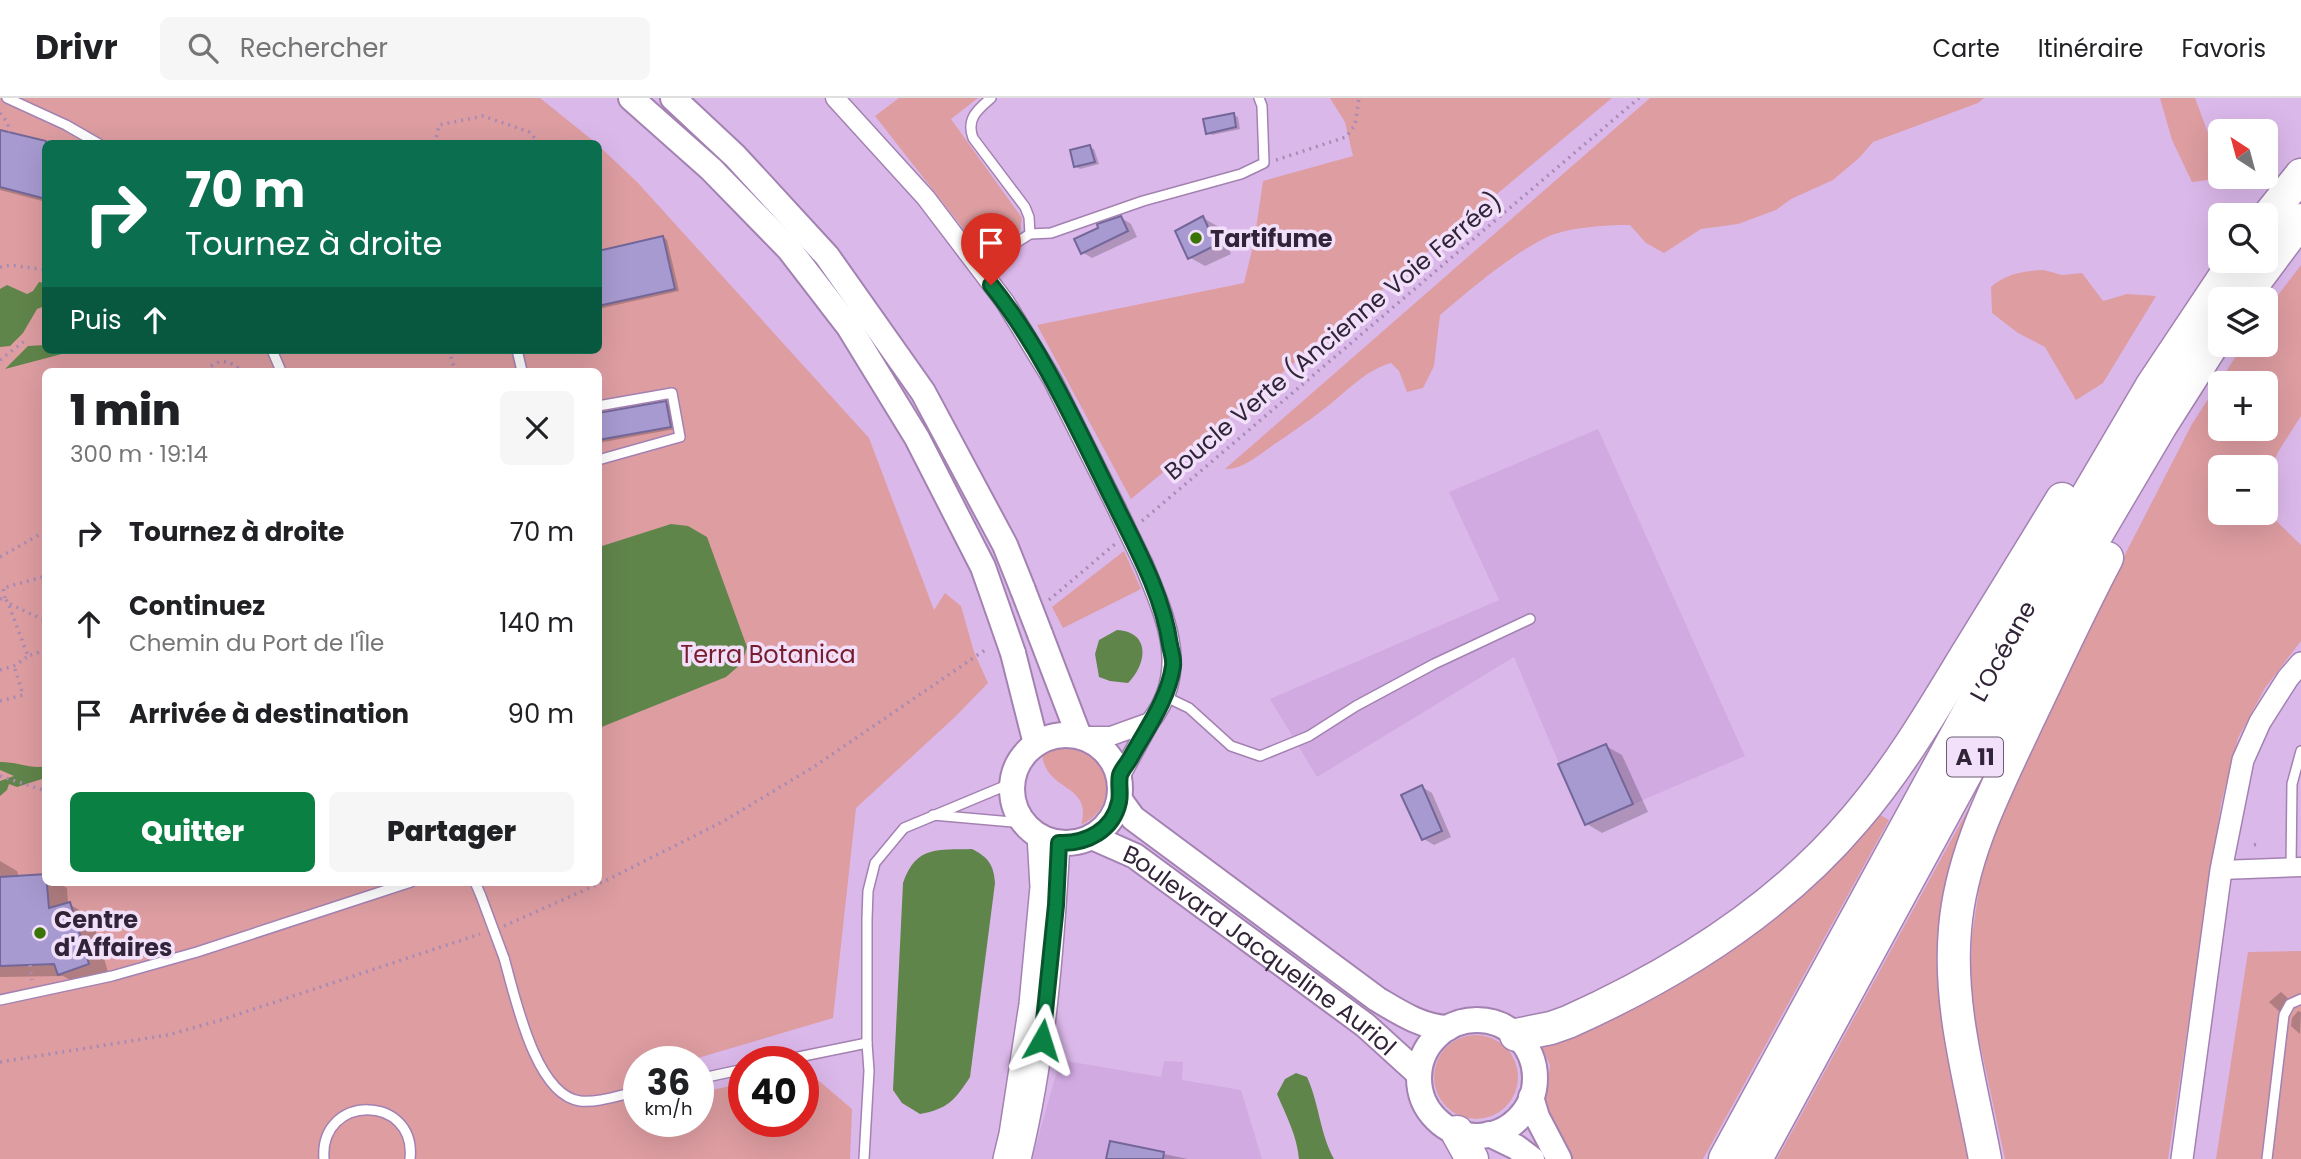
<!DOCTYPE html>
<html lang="fr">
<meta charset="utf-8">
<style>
:root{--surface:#fff;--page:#f6f6f6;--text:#202124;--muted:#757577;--line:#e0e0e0;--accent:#0b8043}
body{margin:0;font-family:Poppins,sans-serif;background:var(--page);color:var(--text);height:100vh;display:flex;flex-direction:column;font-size:26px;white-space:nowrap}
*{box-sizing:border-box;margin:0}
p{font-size:23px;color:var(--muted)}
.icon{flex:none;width:38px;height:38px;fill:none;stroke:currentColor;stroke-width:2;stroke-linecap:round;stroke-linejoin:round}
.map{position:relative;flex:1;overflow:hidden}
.details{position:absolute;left:42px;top:270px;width:560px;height:518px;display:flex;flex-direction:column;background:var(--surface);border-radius:10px;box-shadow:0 7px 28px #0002}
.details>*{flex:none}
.banner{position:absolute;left:42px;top:42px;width:560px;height:214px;border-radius:10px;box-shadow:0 7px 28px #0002;background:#0b6e4f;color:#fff;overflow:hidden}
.needle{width:46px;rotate:324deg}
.controls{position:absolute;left:2208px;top:21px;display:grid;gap:14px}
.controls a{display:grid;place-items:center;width:70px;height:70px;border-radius:10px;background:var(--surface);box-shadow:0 7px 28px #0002;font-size:35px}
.speed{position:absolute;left:623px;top:948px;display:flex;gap:14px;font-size:35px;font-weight:700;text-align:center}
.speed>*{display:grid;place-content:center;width:91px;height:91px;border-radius:50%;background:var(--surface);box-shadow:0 7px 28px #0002;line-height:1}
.speed small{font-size:18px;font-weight:400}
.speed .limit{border:10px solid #d22;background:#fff;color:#111}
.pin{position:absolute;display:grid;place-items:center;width:60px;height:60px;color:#fff;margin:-72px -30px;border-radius:50% 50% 50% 0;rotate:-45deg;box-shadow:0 0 7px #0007}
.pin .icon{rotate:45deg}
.me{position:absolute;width:77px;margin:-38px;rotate:6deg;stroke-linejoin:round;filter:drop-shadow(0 0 5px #0008)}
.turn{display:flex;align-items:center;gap:24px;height:147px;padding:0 28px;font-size:32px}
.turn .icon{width:91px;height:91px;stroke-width:2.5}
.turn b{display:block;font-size:49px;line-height:60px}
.then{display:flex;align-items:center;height:66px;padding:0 28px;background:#0003;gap:14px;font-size:26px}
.round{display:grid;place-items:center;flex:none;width:74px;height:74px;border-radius:10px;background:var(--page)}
.headline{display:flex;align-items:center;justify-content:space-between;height:119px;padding:0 28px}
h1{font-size:42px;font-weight:800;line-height:52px}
.primary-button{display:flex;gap:14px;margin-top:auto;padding:14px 28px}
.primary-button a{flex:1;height:80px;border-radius:10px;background:var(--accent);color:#fff;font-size:28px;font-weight:800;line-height:80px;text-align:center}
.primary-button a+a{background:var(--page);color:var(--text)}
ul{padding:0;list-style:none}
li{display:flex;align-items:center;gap:21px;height:91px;padding:0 28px}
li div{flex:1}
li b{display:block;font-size:26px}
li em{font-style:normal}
header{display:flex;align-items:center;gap:42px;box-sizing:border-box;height:98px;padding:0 35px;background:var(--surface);border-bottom:2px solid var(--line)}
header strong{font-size:33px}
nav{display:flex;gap:38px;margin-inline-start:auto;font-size:24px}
.search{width:490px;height:63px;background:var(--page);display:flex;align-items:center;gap:18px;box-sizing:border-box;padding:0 24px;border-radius:10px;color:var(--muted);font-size:26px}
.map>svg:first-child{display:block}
.built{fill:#d1aae2}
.green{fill:#dd9da1;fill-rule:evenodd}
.water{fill:#60854b}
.shadow{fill:#0003}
.building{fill:#a79ad0;stroke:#736799;stroke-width:2}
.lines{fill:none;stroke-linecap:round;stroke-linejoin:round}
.service-casing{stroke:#a382b2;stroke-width:12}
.minor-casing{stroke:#a382b2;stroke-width:21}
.tertiary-casing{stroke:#a382b2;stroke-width:24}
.secondary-casing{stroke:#a382b2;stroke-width:28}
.motorway-casing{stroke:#a382b2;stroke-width:35}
.path{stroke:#a88bb4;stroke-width:3.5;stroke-dasharray:2 5;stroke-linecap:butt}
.service{stroke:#fff;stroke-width:9}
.minor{stroke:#fff;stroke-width:18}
.tertiary{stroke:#fff;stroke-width:21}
.secondary{stroke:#fff;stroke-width:24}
.motorway{stroke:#fff;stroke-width:32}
.service-bridge-casing{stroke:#a382b2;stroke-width:12;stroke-linecap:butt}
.minor-bridge-casing{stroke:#a382b2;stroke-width:21;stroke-linecap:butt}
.secondary-bridge-casing{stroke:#a382b2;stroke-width:28;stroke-linecap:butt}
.service-bridge{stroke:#fff;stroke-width:9}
.minor-bridge{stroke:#fff;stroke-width:18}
.secondary-bridge{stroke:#fff;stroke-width:24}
.route-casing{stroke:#07532c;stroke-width:18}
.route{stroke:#0b8043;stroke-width:12}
.poi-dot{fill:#3b7406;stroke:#f2e0fa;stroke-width:2.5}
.labels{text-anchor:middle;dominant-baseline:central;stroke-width:7;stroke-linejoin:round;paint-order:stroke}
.shield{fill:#f2e0fa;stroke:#6c5c72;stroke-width:2}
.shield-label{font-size:23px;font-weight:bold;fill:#322438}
.poi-label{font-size:24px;font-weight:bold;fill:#322438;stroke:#f2e0fa;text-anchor:start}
.street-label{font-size:24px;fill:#322438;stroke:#f2e0fa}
.park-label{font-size:24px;fill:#781d2d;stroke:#f2e0fa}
</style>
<header>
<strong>Drivr</strong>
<div class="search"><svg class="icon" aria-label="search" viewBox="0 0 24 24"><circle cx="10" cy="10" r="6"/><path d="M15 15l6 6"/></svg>Rechercher</div>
<nav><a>Carte</a><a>Itinéraire</a><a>Favoris</a></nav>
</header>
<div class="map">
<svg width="2301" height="1061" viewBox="0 0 2301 1061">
<rect width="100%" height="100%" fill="#dbb8ea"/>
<g class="built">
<path d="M1598,331L1745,658L1585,727L1514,559L1317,679L1270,601L1499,502L1449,394Z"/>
<path d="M1060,962L1161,979L1164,963L1183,964L1182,982L1241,992L1262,1061H1032Z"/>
</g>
<g class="green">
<path d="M0,0H540L596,45L46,46V252H598L599,48L638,85L869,340L934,512L945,495L961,508L974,554L988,585L955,619L856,710L833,920L684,964H639V1024H698V995L744,985V1024H803V972L805,971L852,1011L850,1061H0ZM46,273H598V784H46Z"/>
<path d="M899,0H978L951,21L1022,120L1020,134L984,157L875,18Z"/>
<path d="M1330,0H1612L1131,401L1037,227L1244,185L1254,144L1263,83L1353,58L1345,24Z"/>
<path d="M1650,0H1984L1978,5L1873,44L1859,60L1833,82L1791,101L1776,112L1738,126L1701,131L1664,155L1646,145L1630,127C1605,127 1568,129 1545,140C1508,159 1472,190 1440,217L1434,268L1423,290L1407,294L1399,273L1391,265C1366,272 1348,292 1328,308C1309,323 1289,336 1269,350C1256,359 1241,372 1225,371Z"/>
<path d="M2160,0H2195L2214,51L2216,81L2192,84L2172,42Z"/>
<path d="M2301,167V318L2278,354L2266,385V369H2221V415L2266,413L2301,447V543L2265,590L2238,640L2221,706L2168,1061H2005L1970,900L1972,838L1982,771L2000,716L2077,550L2192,326L2243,247H2266V213ZM2221,285H2266V331H2221Z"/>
<path d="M2044,172L2062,177L2082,175L2103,203L2127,196L2156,198L2103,285L2076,302L2045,249L2018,235L1992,215L1991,189C2007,175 2024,173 2044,172Z"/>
<path d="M1124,453L1141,491L1063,530L1052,509Z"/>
<path d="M2013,629L1956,773L1977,1061H1777Z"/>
<path d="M1073,649C1114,660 1119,709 1081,727C1093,685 1047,695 1042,657L1057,650Z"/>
<path d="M1873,713L1889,722L1703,1061H1571L1544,1016L1550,967L1539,943L1567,934Z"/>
<path d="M2301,853V1061H2216L2248,854Z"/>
<circle cx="1476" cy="979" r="42"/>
</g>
<g class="water">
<path d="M39,184L45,185V208L37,211L23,235L10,248L0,249V191L7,187L27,196L33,193Z"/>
<path d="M45,247L46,252H77L5,271L28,248Z"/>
<path d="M671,426L688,428L707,439L747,549L742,565L726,579L599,630V449Z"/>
<path d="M1117,532C1151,534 1147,566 1128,585L1110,583L1099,579L1095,556L1099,542Z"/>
<path d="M0,664C15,663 32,672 45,668V680L17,689L9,686L7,692L0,698V683L14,678L0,672Z"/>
<path d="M972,751C988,759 994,767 995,785L970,979C955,1002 948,1011 920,1016L902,1005L893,992L903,785C916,747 938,752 972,751Z"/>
<path d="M1296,975L1307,979C1319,1005 1320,1036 1334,1061H1299C1297,1038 1286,1017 1277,996L1285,981Z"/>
</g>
<g class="shadow">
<path d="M1233,17L1238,19L1240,31L1212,37L1208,35Z"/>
<path d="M0,33L47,46H46V104L0,92Z"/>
<path d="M1089,49L1094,51L1099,66L1080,71L1075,68Z"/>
<path d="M1121,120L1131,126L1137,139L1092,160L1082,154L1100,130Z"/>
<path d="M1203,120L1219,129L1231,156L1205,168L1189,159Z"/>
<path d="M663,139L667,142L679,193L598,211V154Z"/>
<path d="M666,305L671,308L675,331L598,345V317Z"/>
<path d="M1606,648L1622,657L1648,714L1602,735L1587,726Z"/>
<path d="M1422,689L1432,695L1451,739L1434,747L1424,741Z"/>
<path d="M0,763L17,773L19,780L56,784L67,790L68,806L91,818L109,877L80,887L63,878L0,879Z"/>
<path d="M2281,894L2291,903L2282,916L2269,904Z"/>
<path d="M2298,913L2301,914L2300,936L2291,928L2292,920Z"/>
<path d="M1111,1045L1188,1061H1108Z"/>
</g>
<g class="building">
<path d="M1234,15L1236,29L1206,36L1203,21Z"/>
<path d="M0,32L46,43V101L0,89Z"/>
<path d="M1090,47L1095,64L1074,69L1070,52Z"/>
<path d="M1121,118L1128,133L1081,156L1074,141L1098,130L1097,126Z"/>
<path d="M1203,118L1216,147L1188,161L1175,133Z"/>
<path d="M663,138L675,191L598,208V153Z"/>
<path d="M666,303L671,329L598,342V315Z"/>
<path d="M1606,646L1633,706L1585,727L1558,666Z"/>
<path d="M1422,687L1442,733L1422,742L1401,697Z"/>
<path d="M46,776L49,810L70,804L89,866L58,877L54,866L0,868V779Z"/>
<path d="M1110,1043L1164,1054L1163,1061H1106Z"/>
</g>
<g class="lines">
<g class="service-casing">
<g id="service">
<path d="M7,0L66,27L99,46"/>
<path d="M991,0C977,12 966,21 973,40L1025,109L1029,119L1030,136"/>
<path d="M978,169L1030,136L1051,135L1143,103L1241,76L1264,65L1262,8L1259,0"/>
<path d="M272,252L281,273"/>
<path d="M517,252L522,273"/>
<path d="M598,308L672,295L680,339L598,362"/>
<path d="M1164,598L1189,610L1231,648L1260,658L1309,638L1356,608L1434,566L1530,521"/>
<path d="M933,717L1023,725"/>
<path d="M2291,769L2292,686L2301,653"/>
<path d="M475,784L481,798"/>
<path d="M504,860C515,898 535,997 580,1003C598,1005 620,997 639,993"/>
<path d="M0,902L112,878L197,854L411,784"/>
<path d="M774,964L867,945"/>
<path d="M698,981L744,971"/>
<path d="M324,1061C319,995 417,996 410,1061"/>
<path d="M864,1061L869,973L867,945V821L868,793L875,765L904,730L1012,685"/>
<path d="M2267,1061L2284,917L2290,906L2301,901"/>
</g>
</g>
<g class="minor-casing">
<g id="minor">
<path d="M835,0L926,100L1005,204L1052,281L1116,409"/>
<path d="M1144,467C1165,519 1191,572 1150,624"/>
<path d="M1079,638H1111L1150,624L1120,679"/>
<path d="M2221,772L2301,769"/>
</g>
</g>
<g class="tertiary-casing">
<g id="tertiary">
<path d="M1004,1061L1010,1036L1030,906L1041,789L1038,737"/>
<path d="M1020,1061C1045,958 1053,851 1059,745"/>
<path d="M2182,1061L2221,772L2243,662L2260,624L2288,580L2301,565"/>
</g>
</g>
<g class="secondary-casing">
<g id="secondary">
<path d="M631,0L711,71L789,151L849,229L917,340L983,469L997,509"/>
<path d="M673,0L735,58L827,158L923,294L1005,447L1023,492"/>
<path d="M1040,536L1079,638"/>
<path d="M1013,555L1036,646"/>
<circle cx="1066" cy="691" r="54"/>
<path d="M1120,702L1133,720L1377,901C1399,914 1421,929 1448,930"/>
<path id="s1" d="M1092,739L1135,758L1365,927L1419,976"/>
<circle cx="1477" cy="980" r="58"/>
<path d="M1531,999L1537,1019L1559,1061"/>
<path d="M1489,1036L1516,1049L1532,1061"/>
</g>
</g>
<g class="motorway-casing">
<g id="motorway">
<path d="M2266,121L2301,77"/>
<path d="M2242,201L2301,122"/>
<path d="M1516,937L1551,930L1568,924C1675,876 1779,811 1855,721C1898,671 1931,615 1965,559C1997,507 2030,454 2062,401"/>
<path d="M1457,1034L1472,1061"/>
<path id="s2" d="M1725,1061L2084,403L2151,289L2235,163"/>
<path d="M1756,1061L2088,451L2160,329L2221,233"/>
<path d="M1985,1061C1971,985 1948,908 1955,831C1961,756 1997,689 2028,622C2054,568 2079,513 2107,460"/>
</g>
</g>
<g class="path">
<path d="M0,15L7,24L10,34"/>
<path d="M435,46L439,27L483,18L529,34L540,46"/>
<path d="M1276,62L1346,39L1355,27L1359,0"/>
<path d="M0,169L11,167L46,172"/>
<path d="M449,252L455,273"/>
<path d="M0,262L27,241"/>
<path d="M206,273C217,260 230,261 241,273"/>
<path d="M1142,423L1639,0"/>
<path d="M0,459L46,433"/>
<path d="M5,500L3,490L46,478"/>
<path d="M0,501L5,500L8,505L28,558L46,552"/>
<path d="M1049,502L1115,446"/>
<path d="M10,506L46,523"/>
<path d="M0,572L16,567L28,558"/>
<path d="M0,603L23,597L14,568"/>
<path d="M0,678L46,693"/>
<path d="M2254,747L2258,746"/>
<path d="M504,828L605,783L724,723L815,668L988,550"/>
<path d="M30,867L32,882"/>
<path d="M0,964L168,937L221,922L480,836"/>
</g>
<use href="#service" class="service"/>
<use href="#minor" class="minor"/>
<use href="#tertiary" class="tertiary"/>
<use href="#secondary" class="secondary"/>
<use href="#motorway" class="motorway"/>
<g class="service-bridge-casing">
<path id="service-bridge" d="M481,798L504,860"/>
</g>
<g class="minor-bridge-casing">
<path id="minor-bridge" d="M1116,409L1144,467"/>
</g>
<g class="secondary-bridge-casing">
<g id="secondary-bridge">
<path d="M1023,492L1040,536"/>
<path d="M997,509L1013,555"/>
</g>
</g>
<use href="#service-bridge" class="service-bridge"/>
<use href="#minor-bridge" class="minor-bridge"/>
<use href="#secondary-bridge" class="secondary-bridge"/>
</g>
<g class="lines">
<g class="route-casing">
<path id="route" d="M991,187C1043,252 1077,330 1114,404C1136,449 1163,497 1170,547C1171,553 1174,561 1173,568C1168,602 1147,630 1131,659C1128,665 1122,671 1120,677C1118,685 1121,695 1119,704C1113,732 1087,746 1059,745L1056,807L1042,942"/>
</g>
<use href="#route" class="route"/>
</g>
<g class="poi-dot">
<circle cx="1196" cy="140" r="7"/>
<circle cx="40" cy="835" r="7"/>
</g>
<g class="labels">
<rect class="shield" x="1947" y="639.5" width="56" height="39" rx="5"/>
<g class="shield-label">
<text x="1975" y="659">A 11</text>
</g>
<g class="poi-label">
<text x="1210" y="140">Tartifume</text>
<text x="54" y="821">Centre<tspan x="54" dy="28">d'Affaires</tspan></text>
</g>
<g class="street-label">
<text transform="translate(1333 238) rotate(-40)">Boucle Verte (Ancienne Voie Ferrée)</text>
<text stroke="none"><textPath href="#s2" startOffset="579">L’Océane</textPath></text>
<text stroke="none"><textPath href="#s1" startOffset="203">Boulevard Jacqueline Auriol</textPath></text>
</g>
<g class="park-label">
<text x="768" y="556">Terra Botanica</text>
</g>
</g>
</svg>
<div class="controls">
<a><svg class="needle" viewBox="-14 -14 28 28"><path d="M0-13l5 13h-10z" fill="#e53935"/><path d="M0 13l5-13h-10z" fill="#757577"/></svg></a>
<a><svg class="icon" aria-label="search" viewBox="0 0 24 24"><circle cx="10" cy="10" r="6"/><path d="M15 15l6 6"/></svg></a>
<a><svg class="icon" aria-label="layers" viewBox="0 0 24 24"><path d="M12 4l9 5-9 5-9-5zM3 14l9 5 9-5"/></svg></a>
<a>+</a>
<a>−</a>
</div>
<div class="speed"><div>36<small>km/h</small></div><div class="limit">40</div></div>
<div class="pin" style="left:991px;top:187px;background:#d93025"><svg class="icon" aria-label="arrive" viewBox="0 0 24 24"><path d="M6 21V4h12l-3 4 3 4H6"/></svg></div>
<svg class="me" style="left:1042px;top:942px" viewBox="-20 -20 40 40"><path d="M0-17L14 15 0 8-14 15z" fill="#0b8043" stroke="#fff" stroke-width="4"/></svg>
<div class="banner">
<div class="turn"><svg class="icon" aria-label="right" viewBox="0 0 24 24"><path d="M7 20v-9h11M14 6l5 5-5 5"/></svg><div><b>70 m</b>Tournez à droite</div></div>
<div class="then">Puis<svg class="icon" aria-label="ahead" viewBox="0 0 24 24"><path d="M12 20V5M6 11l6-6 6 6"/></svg></div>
</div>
<section class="details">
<div class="headline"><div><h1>1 min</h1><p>300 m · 19:14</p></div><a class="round"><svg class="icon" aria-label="close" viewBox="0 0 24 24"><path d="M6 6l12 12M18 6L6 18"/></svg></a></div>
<ul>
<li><svg class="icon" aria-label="right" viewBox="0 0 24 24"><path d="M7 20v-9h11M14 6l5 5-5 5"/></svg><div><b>Tournez à droite</b></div><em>70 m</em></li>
<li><svg class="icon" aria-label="ahead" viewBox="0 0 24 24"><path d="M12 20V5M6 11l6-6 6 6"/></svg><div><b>Continuez</b><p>Chemin du Port de l'Île</p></div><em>140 m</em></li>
<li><svg class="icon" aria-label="arrive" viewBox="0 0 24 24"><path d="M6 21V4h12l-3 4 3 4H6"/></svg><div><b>Arrivée à destination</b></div><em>90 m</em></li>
</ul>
<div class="primary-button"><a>Quitter</a><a>Partager</a></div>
</section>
</div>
